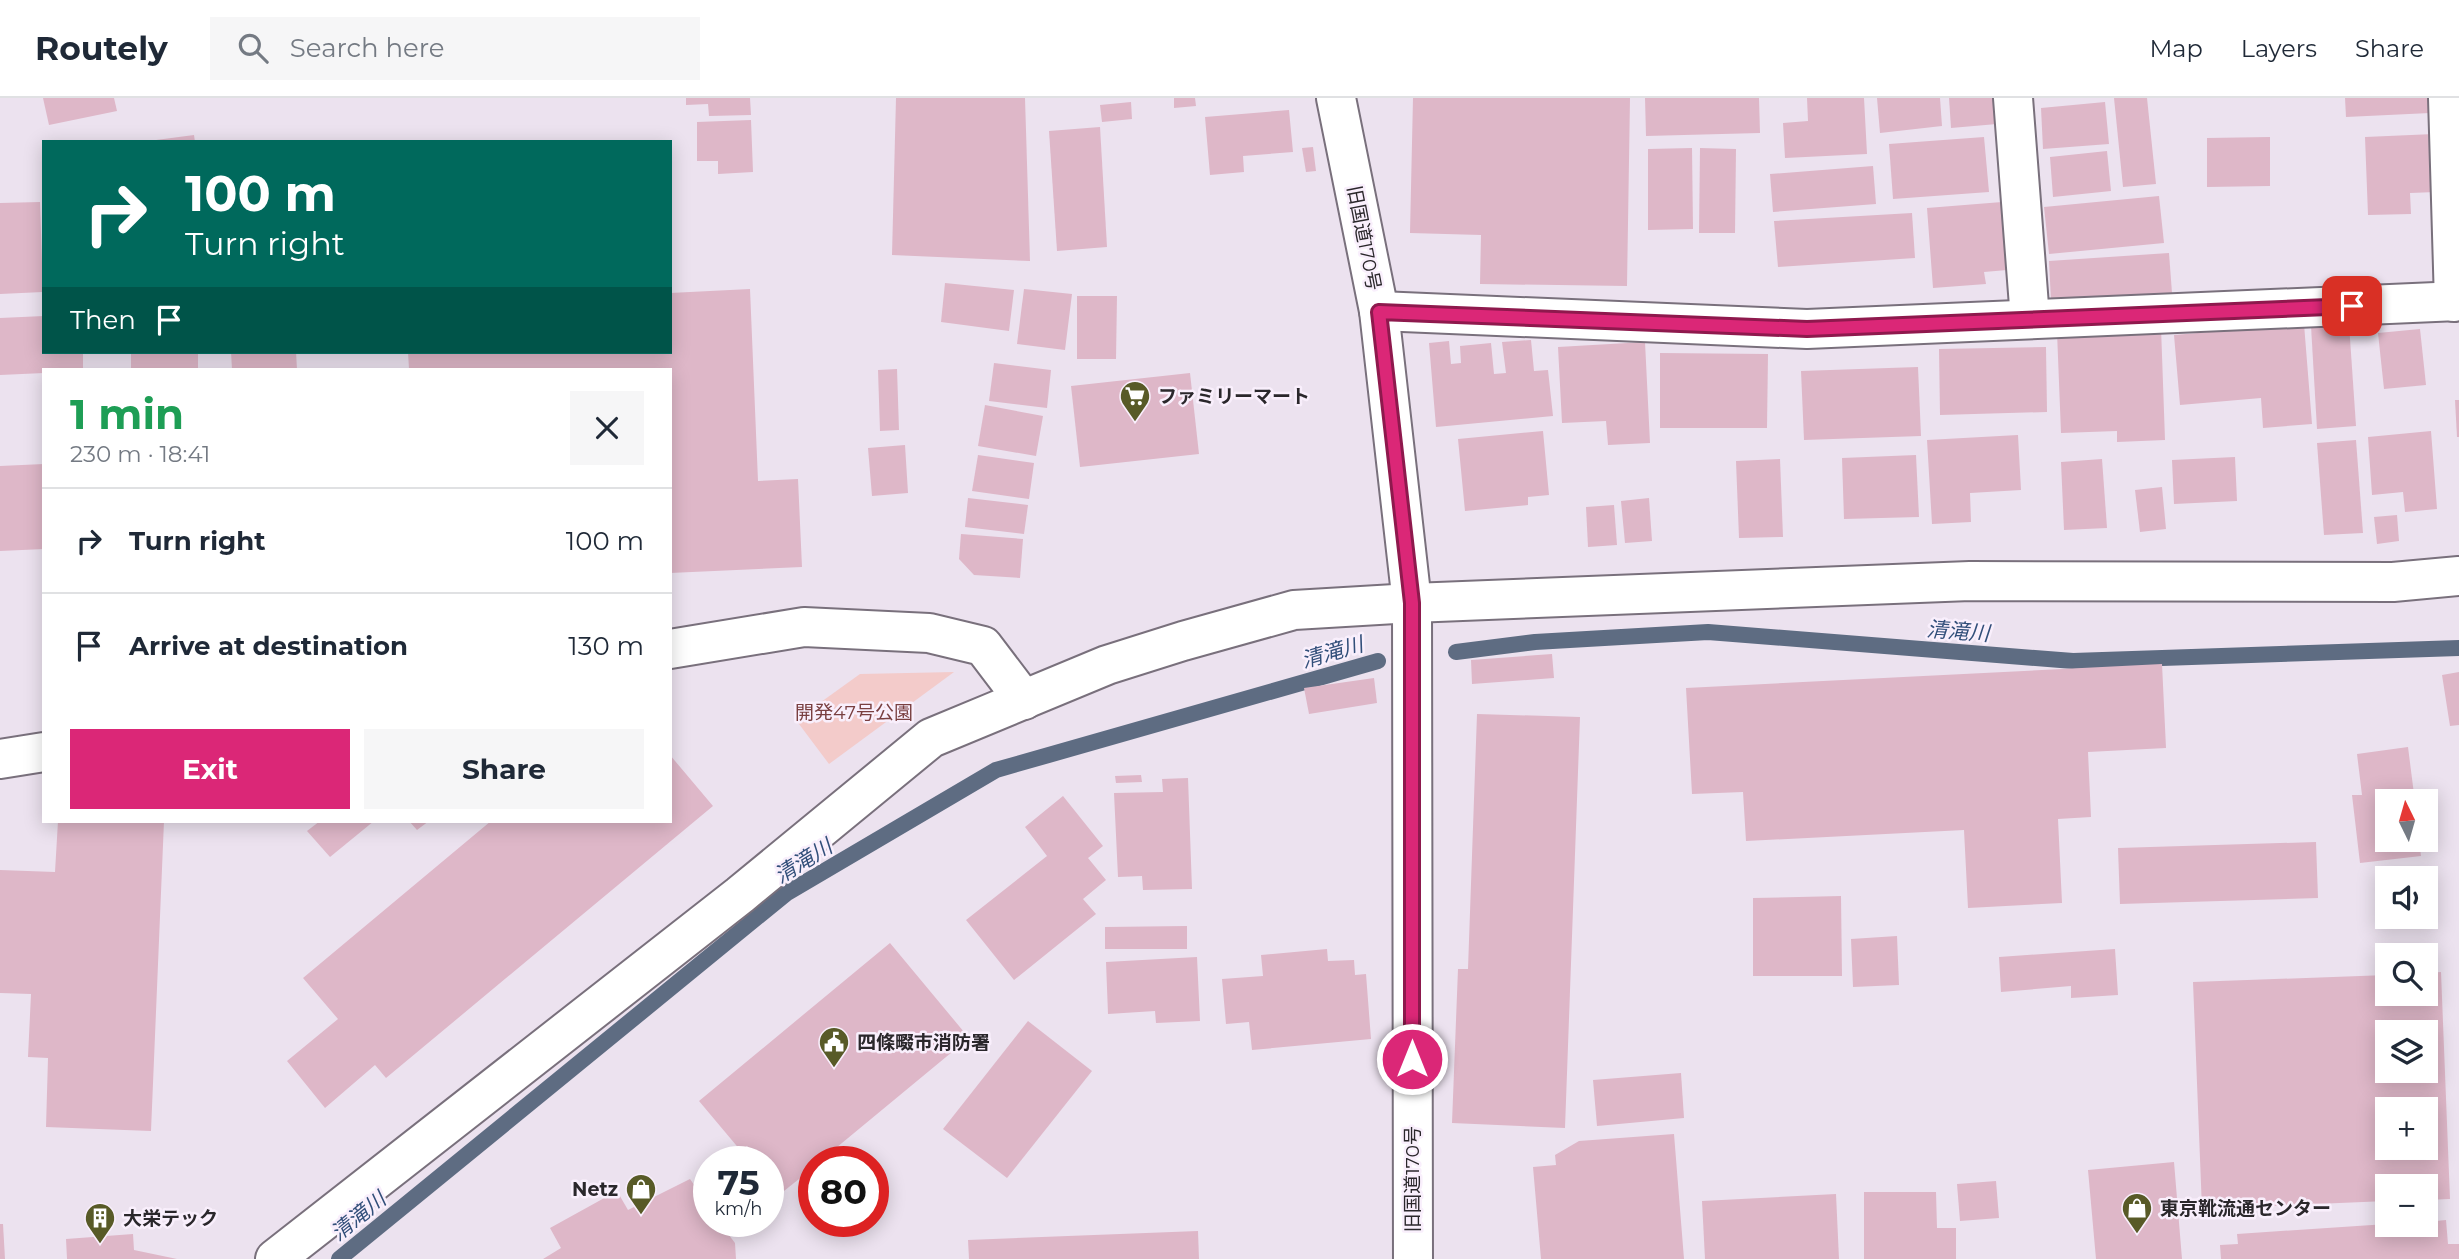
<!DOCTYPE html>
<meta charset="utf-8">
<style>
:root{--surface:#fff;--page:#f6f6f7;--text:#1f2937;--muted:#747a83;--line:#e0e1e3;--accent:#db2777}
body{margin:0;font-family:Montserrat,"Noto Sans JP",sans-serif;background:var(--page);color:var(--text);height:100vh;display:flex;flex-direction:column;font-size:26px;white-space:nowrap}
*{box-sizing:border-box;margin:0}
p{font-size:23px;color:var(--muted)}
.icon{flex:none;width:38px;height:38px;fill:none;stroke:currentColor;stroke-width:2;stroke-linecap:round;stroke-linejoin:round}
.map{position:relative;flex:1;overflow:hidden}
.panel{position:absolute;left:42px;top:270px;width:630px;height:455px;display:flex;flex-direction:column;background:var(--surface);border-radius:0px;box-shadow:0 4px 18px #0003}
.panel>*{flex:none}
.hud{position:absolute;left:42px;top:42px;width:630px;height:214px;border-radius:0px;box-shadow:0 4px 18px #0003;background:#00695c;color:#fff;overflow:hidden}
.needle{width:46px;rotate:355deg}
.tools{position:absolute;left:2375px;top:691px;display:grid;gap:14px}
.tools a{display:grid;place-items:center;width:63px;height:63px;border-radius:0px;background:var(--surface);box-shadow:0 4px 18px #0003;font-size:35px}
.speed{position:absolute;left:693px;top:1048px;display:flex;gap:14px;font-size:35px;font-weight:700;text-align:center}
.speed>*{display:grid;place-content:center;width:91px;height:91px;border-radius:50%;background:var(--surface);box-shadow:0 4px 18px #0003;line-height:1}
.speed small{font-size:18px;font-weight:400}
.speed .limit{border:10px solid #d22;background:#fff;color:#111}
.pin{position:absolute;display:grid;place-items:center;width:60px;height:60px;color:#fff;margin:-30px;border-radius:14px;box-shadow:0 4px 10px #0006}
.me{position:absolute;width:77px;margin:-38px;rotate:0deg;stroke-linejoin:round;filter:drop-shadow(0 0 5px #0008)}
.turn{display:flex;align-items:center;gap:24px;height:147px;padding:0 28px;font-size:32px}
.turn .icon{width:91px;height:91px;stroke-width:2.5}
.turn b{display:block;font-size:49px;line-height:60px}
.then{display:flex;align-items:center;height:66px;padding:0 28px;background:#0003;gap:14px;font-size:26px}
.round{display:grid;place-items:center;flex:none;width:74px;height:74px;border-radius:0px;background:var(--page)}
.headline{display:flex;align-items:center;justify-content:space-between;height:119px;padding:0 28px}
h1{font-size:42px;font-weight:700;line-height:52px;color:#1e9e55}
.primary-button{display:flex;gap:14px;margin-top:auto;padding:14px 28px}
.primary-button a{flex:1;height:80px;border-radius:0px;background:var(--accent);color:#fff;font-size:28px;font-weight:700;line-height:80px;text-align:center}
.primary-button a+a{background:var(--page);color:var(--text)}
ul{padding:0;list-style:none}
li{display:flex;align-items:center;gap:21px;height:105px;padding:0 28px;border-top:2px solid var(--line)}
li div{flex:1}
li b{display:block;font-size:26px}
li em{font-style:normal}
header{display:flex;align-items:center;gap:42px;box-sizing:border-box;height:98px;padding:0 35px;background:var(--surface);border-bottom:2px solid var(--line)}
header strong{font-size:33px}
nav{display:flex;gap:38px;margin-inline-start:auto;font-size:24px}
.search{width:490px;height:63px;background:var(--page);display:flex;align-items:center;gap:18px;box-sizing:border-box;padding:0 24px;border-radius:0px;color:var(--muted);font-size:26px}
.map>svg:first-child{display:block}
.green{fill:#f3cbca}
.lines{fill:none;stroke-linecap:round;stroke-linejoin:round}
.stream{stroke:#5e6c82;stroke-width:16}
.building{fill:#deb7c8;fill-rule:evenodd}
.minor-casing{stroke:#79707c;stroke-width:42}
.tertiary-casing{stroke:#79707c;stroke-width:42}
.trunk-casing{stroke:#79707c;stroke-width:42}
.minor{stroke:#fff;stroke-width:38}
.tertiary{stroke:#fff;stroke-width:38}
.trunk{stroke:#fff;stroke-width:38}
.route-casing{stroke:#8e194d;stroke-width:18}
.route{stroke:#db2777;stroke-width:12}
.labels{text-anchor:middle;dominant-baseline:central;stroke-width:5;stroke-linejoin:round;paint-order:stroke}
.street-label{font-size:19px;fill:#2a272b;stroke:#f9effc}
.poi-label{font-size:19px;font-weight:bold;fill:#2a272b;stroke:#f9effc;text-anchor:start}
.park-label{font-size:19px;fill:#793f40;stroke:#f9effc}
.water-label{font-size:21px;font-style:italic;fill:#324f7a;stroke:#f9effc}
</style>
<header>
<strong>Routely</strong>
<div class="search"><svg class="icon" aria-label="search" viewBox="0 0 24 24"><circle cx="10" cy="10" r="6"/><path d="M15 15l6 6"/></svg>Search here</div>
<nav><a>Map</a><a>Layers</a><a>Share</a></nav>
</header>
<div class="map">
<svg width="2459" height="1161" viewBox="0 0 2459 1161">
<rect width="100%" height="100%" fill="#ece2ef"/>
<path class="green" d="M954,574L829,666L796,622L860,576Z"/>
<g class="lines">
<g class="stream">
<path d="M1456,554L1535,544L1708,534L2073,563L2459,550"/>
<path d="M339,1161L787,795L996,672L1378,563"/>
</g>
</g>
<g class="building">
<path d="M43,0H114L117,13L49,27Z"/>
<path d="M686,0H750L751,17L709,18L708,6L686,7Z"/>
<path d="M896,0H1025L1030,163L892,157Z"/>
<path d="M1174,0H1195L1196,8L1174,10Z"/>
<path d="M1413,0H1630L1627,188L1480,186L1481,137L1410,135Z"/>
<path d="M1645,0H1759L1760,35L1646,38Z"/>
<path d="M1807,0H1864L1867,56L1785,60L1783,25L1808,23Z"/>
<path d="M1877,0H1940L1942,28L1880,35Z"/>
<path d="M1949,0H1995L1997,26L1951,30Z"/>
<path d="M2114,0H2147L2156,86L2123,89Z"/>
<path d="M2345,0H2429L2430,15L2346,19Z"/>
<path d="M1131,4L1132,21L1102,24L1100,7Z"/>
<path d="M2105,4L2109,46L2043,51L2041,10Z"/>
<path d="M1289,12L1293,54L1243,58L1244,74L1210,77L1205,19Z"/>
<path d="M751,22L753,74L718,76V63H697V24Z"/>
<path d="M1100,29L1107,149L1057,153L1049,33Z"/>
<path d="M2434,36L2436,94L2410,95L2411,116L2368,117L2365,39Z"/>
<path d="M194,37L195,44H156V42Z"/>
<path d="M1984,39L1989,94L1893,101L1889,46Z"/>
<path d="M2270,39V88L2207,89V40Z"/>
<path d="M1313,49L1316,73L1306,74L1302,50Z"/>
<path d="M1692,50L1693,131L1648,132V51Z"/>
<path d="M1700,50L1736,51L1735,135H1699Z"/>
<path d="M2107,53L2111,93L2053,99L2050,59Z"/>
<path d="M1873,68L1876,106L1773,114L1770,76Z"/>
<path d="M2159,98L2164,145L2049,156L2044,109Z"/>
<path d="M40,104L43,194L0,196V105Z"/>
<path d="M2002,104L2007,172L1984,174L1986,186L1933,190L1927,110Z"/>
<path d="M1912,115L1915,160L1778,169L1774,123Z"/>
<path d="M2169,155L2172,195L2051,203L2049,163Z"/>
<path d="M945,185L1014,192L1009,233L941,224Z"/>
<path d="M750,191L758,383L798,381L802,469L670,475V271H409L408,254H670V195Z"/>
<path d="M1024,191L1072,196L1065,252L1017,246Z"/>
<path d="M1077,198H1117L1116,261H1077Z"/>
<path d="M44,218V254H83V271H44V275L0,277V220Z"/>
<path d="M2304,226L2312,326L2263,330L2261,300L2180,307L2174,237Z"/>
<path d="M2349,226L2356,328L2317,331L2311,228Z"/>
<path d="M2161,229L2165,342L2117,344V333L2061,335L2057,234Z"/>
<path d="M2420,231L2426,287L2384,291L2378,235Z"/>
<path d="M1531,242L1534,273L1548,272L1553,318L1436,329L1429,245L1449,243L1451,266L1461,265L1460,248L1491,245L1494,276L1506,275L1502,244Z"/>
<path d="M1645,244L1650,345L1608,347L1606,323L1562,325L1558,249Z"/>
<path d="M2046,249L2047,314L1940,317L1939,251Z"/>
<rect x="131" y="254" width="67" height="17"/>
<path d="M231,254H296L297,271H232Z"/>
<path d="M1660,255L1768,256L1767,330H1660Z"/>
<path d="M994,265L1051,272L1047,310L989,303Z"/>
<path d="M1918,269L1921,338L1804,342L1801,273Z"/>
<path d="M897,271L899,332L880,333L878,272Z"/>
<path d="M1190,275L1199,356L1080,369L1071,288Z"/>
<path d="M2455,302H2459V339H2457Z"/>
<path d="M985,307L1043,318L1036,358L978,348Z"/>
<path d="M1543,333L1549,397L1528,399V407L1465,413L1458,341Z"/>
<path d="M2431,333L2437,411L2405,414L2403,394L2372,397L2368,339Z"/>
<path d="M2018,337L2021,392L1970,395L1971,424L1932,426L1927,342Z"/>
<path d="M2356,342L2363,435L2324,437L2317,345Z"/>
<path d="M905,347L908,395L872,398L868,350Z"/>
<path d="M978,357L1034,365L1029,401L972,393Z"/>
<path d="M1916,357L1919,419L1844,421L1842,360Z"/>
<path d="M2235,359L2237,403L2174,406L2172,362Z"/>
<path d="M1780,361L1783,439L1739,440L1736,363Z"/>
<path d="M2102,361L2107,430L2064,432L2061,364Z"/>
<path d="M44,366V451L0,453V368Z"/>
<path d="M2162,389L2166,431L2140,434L2135,392Z"/>
<path d="M968,400L1028,407L1024,436L965,429Z"/>
<path d="M1649,400L1652,443L1625,445L1621,403Z"/>
<path d="M1614,407L1617,447L1588,449L1586,409Z"/>
<path d="M2397,417L2399,443L2377,446L2374,419Z"/>
<path d="M961,436L1023,441L1020,480L974,477L959,461Z"/>
<path d="M1552,556L1554,580L1472,586L1471,562Z"/>
<path d="M2162,566L2166,650L2088,654L2091,719L2058,721L2062,805L1968,810L1964,732L1746,743L1743,694L1692,696L1686,590Z"/>
<path d="M2459,574V627L2450,628L2442,577Z"/>
<path d="M1374,580L1377,605L1309,616L1304,590Z"/>
<path d="M1477,616L1580,619L1565,1030L1452,1025L1458,871H1468Z"/>
<path d="M2408,649L2415,704H2387V742H2419L2421,758L2360,765L2352,697H2362L2357,656Z"/>
<path d="M670,657L713,708L386,980L375,967L325,1010L287,963L338,921L303,880L491,723H670Z"/>
<path d="M1141,677L1142,684L1116,685L1115,678Z"/>
<path d="M1188,680L1192,791L1143,792L1142,778L1118,779L1114,695L1163,694L1162,681Z"/>
<path d="M1063,698L1103,748L1088,760L1106,782L1083,801L1096,816L1014,882L966,822L1047,758L1025,729Z"/>
<path d="M58,723H164L151,1033L46,1029L48,960L28,959L31,896L0,895V772L55,774Z"/>
<path d="M320,723H374L330,759L307,733Z"/>
<path d="M409,723H429L417,732Z"/>
<path d="M2316,744L2318,800L2120,806L2118,750Z"/>
<path d="M1841,798L1842,878H1753V800Z"/>
<path d="M1187,828V851H1105V829Z"/>
<path d="M1897,838L1899,887L1853,889L1851,841Z"/>
<path d="M890,845L969,940L819,1064H814V1069L784,1093L768,1074V1064H760L747,1048L741,1053L699,1003Z"/>
<path d="M1327,851L1328,863L1354,862L1355,877L1366,876L1371,941L1252,952L1249,924L1226,926L1222,881L1263,878L1261,857Z"/>
<path d="M2115,851L2118,897L2071,900V888L2001,894L1999,859Z"/>
<path d="M1197,859L1200,923L1156,925L1155,913L1108,916L1106,864Z"/>
<path d="M2441,874L2450,1101L2426,1102V1088H2387V1103L2202,1111L2193,884L2387,877V896H2426V875ZM2387,934H2426V973H2387ZM2387,1012H2426V1050H2387Z"/>
<path d="M1028,923L1092,973L1007,1080L943,1031Z"/>
<path d="M1681,975L1684,1020L1597,1028L1593,982Z"/>
<path d="M1674,1036L1684,1161H1541L1533,1069L1556,1067L1555,1057L1579,1043Z"/>
<path d="M2174,1064L2182,1161H2096L2088,1072Z"/>
<path d="M690,1081L709,1108V1124H719L735,1145L736,1161H543L561,1150L550,1130L617,1093L628,1112Z"/>
<path d="M1996,1083L1999,1120L1960,1123L1957,1086Z"/>
<path d="M1864,1094H1936L1937,1130H1956V1161H1864Z"/>
<path d="M1836,1096L1839,1161H1705L1702,1103Z"/>
<path d="M2446,1122L2448,1146H2459V1161H2221L2220,1147L2238,1146L2237,1136L2387,1126L2426,1127V1124Z"/>
<path d="M0,1126H3L5,1161H0Z"/>
<path d="M1198,1133L1199,1161H969L968,1142Z"/>
<path d="M133,1136L134,1152L177,1161H67L66,1141Z"/>
</g>
<g class="lines">
<g class="minor-casing">
<g id="minor">
<path d="M2013,0L2030,221"/>
<path d="M2448,0L2454,204"/>
<path d="M1379,213L1807,231L2459,203"/>
<path d="M1412,505L1970,483L2393,484L2459,478"/>
<path d="M670,551L804,529L929,535L983,548L1024,602"/>
<path d="M0,661L44,654"/>
</g>
</g>
<g class="tertiary-casing">
<path id="tertiary" d="M275,1161L740,797L931,640L1107,567L1183,543L1294,512L1412,505"/>
</g>
<g class="trunk-casing">
<path id="trunk" d="M1336,0L1379,213L1412,505L1413,1161"/>
</g>
<use href="#minor" class="minor"/>
<use href="#tertiary" class="tertiary"/>
<use href="#trunk" class="trunk"/>
</g>
<g class="lines">
<g class="route-casing">
<path id="route" d="M1412,961V505L1379,214L1807,231L2352,208"/>
</g>
<use href="#route" class="route"/>
</g>
<defs>
<g id="supermarket-pin" transform="scale(1.575)"><path d="M0 17L-7.5 6A9.5 9.5 0 1 1 7.5 6Z" fill="#585a27" stroke="#f9effc"/><path d="M-6-5.5h2.5l.6 2H6L4.5 2H-2.5L-4.4-4H-6ZM-1.5 3.2a1.3 1.3 0 1 0 .1 0ZM3 3.2a1.3 1.3 0 1 0 .1 0Z" fill="#fff"/></g>
<g id="civic-pin" transform="scale(1.575)"><path d="M0 17L-7.5 6A9.5 9.5 0 1 1 7.5 6Z" fill="#585a27" stroke="#f9effc"/><path d="M-.6-6.5H3V-4.5H.6V-3L4-1V1h2V6H-6V1h2V-1L-.6-3ZM-1.2 2.5V6h2.4V2.5Z" fill="#fff"/></g>
<g id="shop-pin" transform="scale(1.575)"><path d="M0 17L-7.5 6A9.5 9.5 0 1 1 7.5 6Z" fill="#585a27" stroke="#f9effc"/><path d="M-5-2.5h2.3a2.7 3.5 0 0 1 5.4 0H5L5.5 6h-11ZM-1.5-2.5h3a1.5 2.3 0 0 0-3 0Z" fill="#fff"/></g>
<g id="building-pin" transform="scale(1.575)"><path d="M0 17L-7.5 6A9.5 9.5 0 1 1 7.5 6Z" fill="#585a27" stroke="#f9effc"/><path d="M-4-6H4V6H1V3H-1V6H-4ZM-2.5-4.3h1.7v1.8h-1.7ZM.8-4.3h1.7v1.8H.8ZM-2.5-1h1.7V.8h-1.7ZM.8-1h1.7V.8H.8Z" fill="#fff"/></g>
</defs>
<g fill-rule="evenodd">
<use href="#supermarket-pin" x="1135" y="298"/>
<use href="#civic-pin" x="834" y="944"/>
<use href="#shop-pin" x="641" y="1091"/>
<use href="#shop-pin" x="2137" y="1110"/>
<use href="#building-pin" x="100" y="1120"/>
</g>
<g class="labels">
<g class="street-label">
<text transform="translate(1364 140) rotate(79)">旧国道170号</text>
<text transform="translate(1412 1081) rotate(-90)">旧国道170号</text>
</g>
<g class="poi-label">
<text x="1158" y="298">ファミリーマート</text>
<text x="857" y="944">四條畷市消防署</text>
<text x="618" y="1091" text-anchor="end">Netz</text>
<text x="2160" y="1110">東京靴流通センター</text>
<text x="123" y="1120">大栄テック</text>
</g>
<g class="park-label">
<text x="854" y="614">開発47号公園</text>
</g>
<g class="water-label">
<text transform="translate(1958 533) rotate(4)">清滝川</text>
<text transform="translate(1332 554) rotate(-16)">清滝川</text>
<text transform="translate(803 763) rotate(-32)">清滝川</text>
<text transform="translate(358 1118) rotate(-39)">清滝川</text>
</g>
</g>
</svg>
<div class="tools">
<a><svg class="needle" viewBox="-14 -14 28 28"><path d="M0-13l5 13h-10z" fill="#e53935"/><path d="M0 13l5-13h-10z" fill="#747a83"/></svg></a>
<a><svg class="icon" aria-label="sound" viewBox="0 0 24 24"><path d="M4 9h4l5-4v14l-5-4H4zM17 9q2 3 0 6"/></svg></a>
<a><svg class="icon" aria-label="search" viewBox="0 0 24 24"><circle cx="10" cy="10" r="6"/><path d="M15 15l6 6"/></svg></a>
<a><svg class="icon" aria-label="layers" viewBox="0 0 24 24"><path d="M12 4l9 5-9 5-9-5zM3 14l9 5 9-5"/></svg></a>
<a>+</a>
<a>−</a>
</div>
<div class="speed"><div>75<small>km/h</small></div><div class="limit">80</div></div>
<div class="pin" style="left:2352px;top:208px;background:#d93025"><svg class="icon" aria-label="arrive" viewBox="0 0 24 24"><path d="M6 21V4h12l-3 4 3 4H6"/></svg></div>
<svg class="me" style="left:1412px;top:961px" viewBox="-20 -20 40 40"><circle r="17" fill="#db2777" stroke="#fff" stroke-width="3"/><path d="M0-11L8 9 0 5-8 9z" fill="#fff"/></svg>
<div class="hud">
<div class="turn"><svg class="icon" aria-label="right" viewBox="0 0 24 24"><path d="M7 20v-9h11M14 6l5 5-5 5"/></svg><div><b>100 m</b>Turn right</div></div>
<div class="then">Then<svg class="icon" aria-label="arrive" viewBox="0 0 24 24"><path d="M6 21V4h12l-3 4 3 4H6"/></svg></div>
</div>
<section class="panel">
<div class="headline"><div><h1>1 min</h1><p>230 m · 18:41</p></div><a class="round"><svg class="icon" aria-label="close" viewBox="0 0 24 24"><path d="M6 6l12 12M18 6L6 18"/></svg></a></div>
<ul>
<li><svg class="icon" aria-label="right" viewBox="0 0 24 24"><path d="M7 20v-9h11M14 6l5 5-5 5"/></svg><div><b>Turn right</b></div><em>100 m</em></li>
<li><svg class="icon" aria-label="arrive" viewBox="0 0 24 24"><path d="M6 21V4h12l-3 4 3 4H6"/></svg><div><b>Arrive at destination</b></div><em>130 m</em></li>
</ul>
<div class="primary-button"><a>Exit</a><a>Share</a></div>
</section>
</div>
